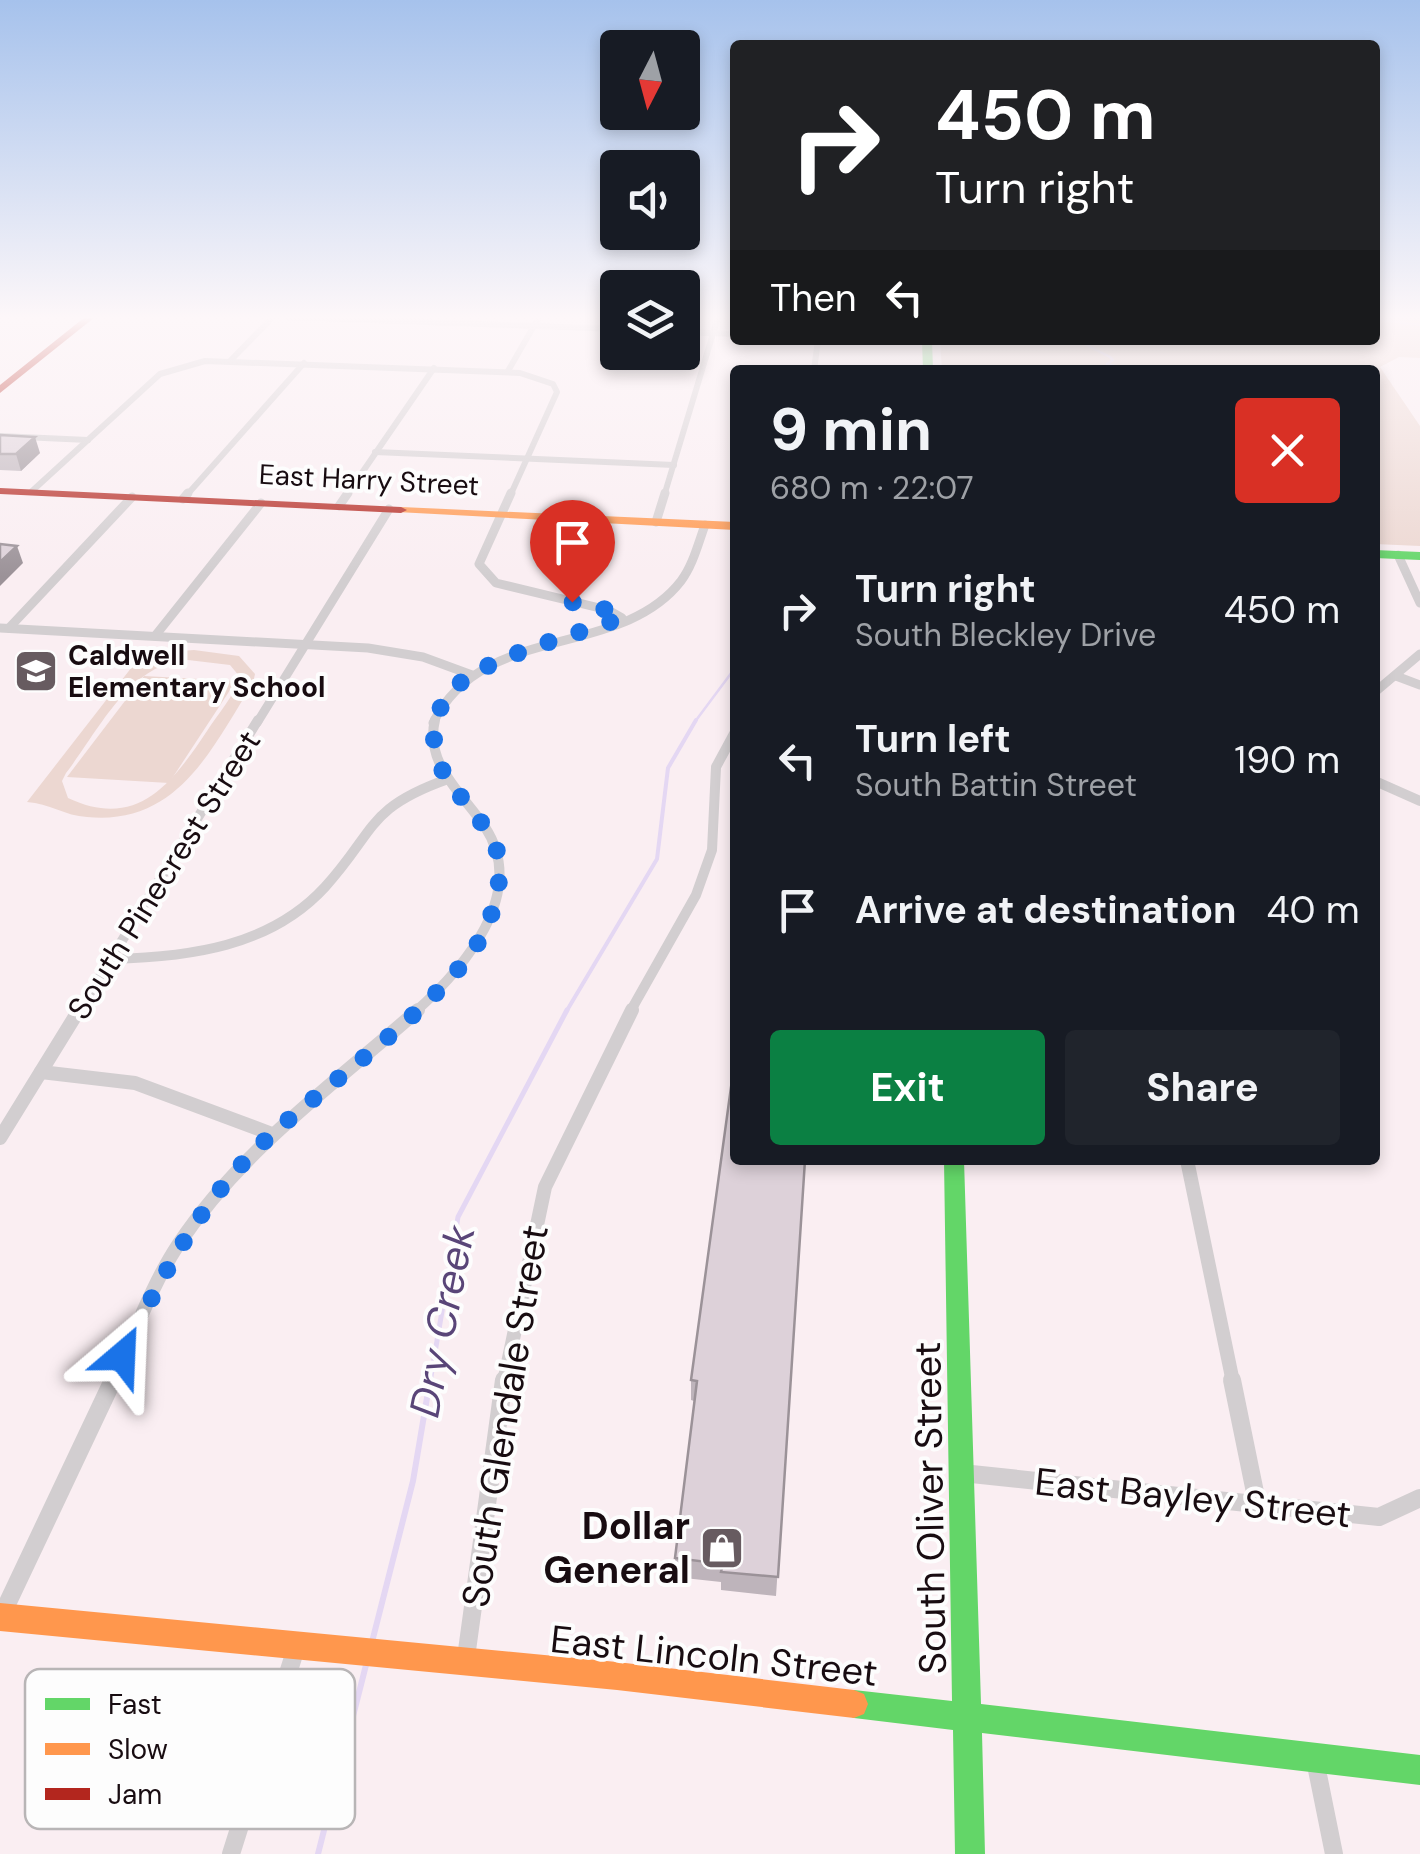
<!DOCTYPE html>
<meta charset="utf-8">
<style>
:root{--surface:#171b24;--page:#20242c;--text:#f1f3f6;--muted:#9ea1a6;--accent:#0b8043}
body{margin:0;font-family:"DM Sans",sans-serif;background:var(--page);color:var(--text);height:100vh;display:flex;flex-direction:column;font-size:38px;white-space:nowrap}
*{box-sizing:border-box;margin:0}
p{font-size:32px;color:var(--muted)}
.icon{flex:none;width:55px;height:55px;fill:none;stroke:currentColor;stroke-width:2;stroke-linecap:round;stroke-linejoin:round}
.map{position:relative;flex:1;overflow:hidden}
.sheet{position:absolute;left:730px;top:365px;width:650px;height:800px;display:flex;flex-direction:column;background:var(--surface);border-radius:10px;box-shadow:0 5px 15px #0003}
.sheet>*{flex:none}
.hud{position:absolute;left:730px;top:40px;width:650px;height:305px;border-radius:10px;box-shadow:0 5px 15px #0003;background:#202124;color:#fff;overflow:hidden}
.needle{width:65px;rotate:186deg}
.tools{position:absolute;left:600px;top:30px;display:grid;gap:20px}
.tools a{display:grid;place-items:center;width:100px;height:100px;border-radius:10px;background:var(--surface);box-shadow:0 5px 15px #0003;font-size:50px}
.pin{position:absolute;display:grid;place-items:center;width:85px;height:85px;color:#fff;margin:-102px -42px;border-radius:50% 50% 50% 0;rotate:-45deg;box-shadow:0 0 10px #0007}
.pin .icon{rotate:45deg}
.me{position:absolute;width:110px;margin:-55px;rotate:26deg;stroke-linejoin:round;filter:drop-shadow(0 0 8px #0008)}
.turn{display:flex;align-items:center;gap:35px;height:210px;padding:0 40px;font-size:45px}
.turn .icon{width:130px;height:130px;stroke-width:2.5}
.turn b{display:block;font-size:70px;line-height:85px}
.then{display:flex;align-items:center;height:95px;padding:0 40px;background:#0003;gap:20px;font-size:38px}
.round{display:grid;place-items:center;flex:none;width:105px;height:105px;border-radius:10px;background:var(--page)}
.headline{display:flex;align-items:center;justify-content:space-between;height:170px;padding:0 40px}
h1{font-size:60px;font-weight:700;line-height:75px}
.primary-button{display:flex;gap:20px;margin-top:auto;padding:20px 40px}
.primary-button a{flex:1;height:115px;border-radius:10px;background:var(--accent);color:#fff;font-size:40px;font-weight:700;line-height:115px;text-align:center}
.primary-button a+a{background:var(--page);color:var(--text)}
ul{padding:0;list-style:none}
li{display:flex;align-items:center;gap:30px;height:150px;padding:0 40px}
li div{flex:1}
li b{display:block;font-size:38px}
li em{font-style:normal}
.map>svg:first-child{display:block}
.green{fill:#ecd7d1;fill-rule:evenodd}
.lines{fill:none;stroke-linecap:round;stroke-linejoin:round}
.stream-far3{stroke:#e4d7f3;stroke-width:2.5}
.stream-far2{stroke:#e4d7f3;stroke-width:4}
.stream-far1{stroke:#e4d7f3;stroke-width:5}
.stream{stroke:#e4d7f3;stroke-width:6}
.street-far4{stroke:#d2ced0;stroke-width:6}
.street-far3{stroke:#d2ced0;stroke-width:9}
.street-far2{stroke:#d2ced0;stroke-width:10}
.street-far1{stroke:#d2ced0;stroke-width:14}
.street{stroke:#d2ced0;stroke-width:18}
.fast{fill:#63d668;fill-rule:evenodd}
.slow{fill:#ff974d;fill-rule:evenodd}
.jam{fill:#b3261e;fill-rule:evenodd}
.wall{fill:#beb4bb}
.shaded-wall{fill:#9b9298}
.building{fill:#ddd1d9;stroke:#9b9298;stroke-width:2.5}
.route{stroke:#1a73e8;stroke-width:18;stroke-dasharray:0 32.4}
.labels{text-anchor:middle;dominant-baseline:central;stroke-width:8;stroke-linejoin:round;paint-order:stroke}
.far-street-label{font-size:28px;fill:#180c11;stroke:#fdfdfd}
.far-poi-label{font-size:28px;font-weight:bold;fill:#180c11;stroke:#fdfdfd;text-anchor:start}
.street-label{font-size:32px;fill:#180c11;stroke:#fdfdfd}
.near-street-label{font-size:38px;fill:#180c11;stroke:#fdfdfd}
.near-poi-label{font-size:38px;font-weight:bold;fill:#180c11;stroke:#fdfdfd;text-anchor:end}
.near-water-label{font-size:42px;font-style:italic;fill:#594578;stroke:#fdfdfd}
.key{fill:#fdfdfd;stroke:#b8b5b6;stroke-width:2.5}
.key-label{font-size:28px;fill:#180c11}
</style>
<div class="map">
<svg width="1420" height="1854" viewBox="0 0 1420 1854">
<rect width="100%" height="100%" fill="#faeef2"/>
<g class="green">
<path d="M1375,317H1420V358L1399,357L1380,367L1420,426V546L1375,544V370H942L940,340H1375Z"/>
<path d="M194,650L239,656L255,674L253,683C212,748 178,826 87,817C65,816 49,803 27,802L142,654ZM188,660L230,665L240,677C234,696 218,714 207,731C173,782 138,831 68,798L62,781L66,773C98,732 130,662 188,660Z"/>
<path d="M144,676L236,681L169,783L67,777Z"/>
</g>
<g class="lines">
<g class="stream-far3">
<path d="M1375,319L1420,325"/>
<path d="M1029,340L1081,342L1110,357L1113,360L1107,364L1127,370"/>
<path d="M694,723L735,668"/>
</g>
<path class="stream-far2" d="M566,1012L657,859L668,768L696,720"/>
<path class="stream-far1" d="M430,1382L458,1217L567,1010"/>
<g class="stream">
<path d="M371,1646L413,1481L430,1380"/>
<path d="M318,1854L366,1665"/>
</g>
<g class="street-far4">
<path d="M286,317L618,329"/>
<path d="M682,332L735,334"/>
<path d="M891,340L927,341"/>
<path d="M230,361L273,317"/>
<path d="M814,370L818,340"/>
<path d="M508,371L539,317"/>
<path d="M0,436L88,440"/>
<path d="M375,452L674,465"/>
<path d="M31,492L160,374L205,361L520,373L553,384L557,392L510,496"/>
<path d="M186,496L304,363"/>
<path d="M346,496L434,368"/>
<path d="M664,496L718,317"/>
</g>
<g class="street-far3">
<path d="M511,493L479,564L496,583L608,610L622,618"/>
<path d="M183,499L188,493"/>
<path d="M339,506L348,493"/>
<path d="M656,522L665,493"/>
<path d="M1398,555L1420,603"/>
<path d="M0,628L368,648L423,657L472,675"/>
<path d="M9,628L132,497"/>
<path d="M155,636L261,503"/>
<path d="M1396,676L1420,685"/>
<path d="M1375,692L1420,654"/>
<path d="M257,723L389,509"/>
<path d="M433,723C483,621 620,660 681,581C693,565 698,544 705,525"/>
</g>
<g class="street-far2">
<path d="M1375,781L1420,801"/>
<path d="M112,959C189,957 270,947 325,887C376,831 366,808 448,779"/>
<path d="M78,1012L258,720"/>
<path d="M415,1012C463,969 529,894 485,827C463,794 424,764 435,720"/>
<path d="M630,1012L696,895L712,850L716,767L735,732"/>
</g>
<g class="street-far1">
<path d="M41,1072L135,1083L272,1134"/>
<path d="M0,1138L79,1010"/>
<path d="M1187,1160L1233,1382"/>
<path d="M112,1382C133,1338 151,1286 178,1245C242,1149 333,1085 418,1010"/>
<path d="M504,1382L545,1187L632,1010"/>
</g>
<g class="street">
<path d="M1232,1380L1258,1507"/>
<path d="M962,1473L1379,1517L1420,1498"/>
<path d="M0,1619L113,1380"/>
<path d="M465,1665L504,1380"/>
<path d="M1315,1760L1334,1854"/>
<path d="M231,1854L296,1648"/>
</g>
<g class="fast">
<path d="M922,340H932L933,370H923Z"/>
<path d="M1375,550L1420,552V560L1375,558Z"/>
<path d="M944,1160H964L981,1704L1420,1755V1785L982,1733L985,1854H955L953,1730L854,1718L844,1714L840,1704L844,1694L854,1690L952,1701Z"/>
</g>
<g class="slow">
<path d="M401,507L735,522V530L397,512V508Z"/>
<path d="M0,1603L617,1662L854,1690L864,1694L868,1704L864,1714L854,1718L617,1690L0,1631Z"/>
</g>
<g class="jam">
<path d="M85,317H95L0,393V385Z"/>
<path d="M0,488L401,507L407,510L401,513L0,494Z"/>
</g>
</g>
<g class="wall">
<path d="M0,435L40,453L21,471L0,470Z"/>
<path d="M805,1160L776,1596L721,1590V1582L675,1577V1558L694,1401L691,1400V1380Z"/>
</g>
<g class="shaded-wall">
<path d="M35,437L40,453L21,471L16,454Z"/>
<path d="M17,546L23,563L0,586V562Z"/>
</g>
<g class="building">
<path d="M0,435L35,437L16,454H0Z"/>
<path d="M0,544L17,546L0,562Z"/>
<path d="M735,1058V1160H805L778,1577L721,1572L723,1564L675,1558L697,1381L691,1380Z"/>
</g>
<linearGradient id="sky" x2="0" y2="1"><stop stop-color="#a6c2ec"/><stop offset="0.55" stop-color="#fdf7f9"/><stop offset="1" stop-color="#fdf7f9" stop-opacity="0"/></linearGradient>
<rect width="1420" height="577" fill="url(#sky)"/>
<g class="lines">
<path class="route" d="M122,1356C163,1275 201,1199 269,1137C326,1084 449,999 483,934C495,911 506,870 495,846C473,797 419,774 438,714C443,699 459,682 472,674C518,649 573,635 622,618L608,610L572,602"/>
</g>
<defs>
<g id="school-square" transform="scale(2.25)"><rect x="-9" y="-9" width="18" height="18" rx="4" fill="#675b60" stroke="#fdfdfd"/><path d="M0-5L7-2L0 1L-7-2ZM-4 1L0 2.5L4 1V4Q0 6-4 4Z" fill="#fff"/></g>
<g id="shop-square" transform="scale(2.25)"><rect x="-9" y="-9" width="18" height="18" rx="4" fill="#675b60" stroke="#fdfdfd"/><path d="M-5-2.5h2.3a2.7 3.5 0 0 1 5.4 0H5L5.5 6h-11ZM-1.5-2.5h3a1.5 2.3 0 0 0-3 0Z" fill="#fff"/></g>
</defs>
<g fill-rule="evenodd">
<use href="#school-square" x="36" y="671"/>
<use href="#shop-square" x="722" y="1548"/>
</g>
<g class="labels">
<g class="far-street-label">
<text transform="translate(369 480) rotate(3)">East Harry Street</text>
</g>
<g class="far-poi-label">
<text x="68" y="655">Caldwell<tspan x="68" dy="32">Elementary School</tspan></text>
</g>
<g class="street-label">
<text transform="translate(164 875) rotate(-58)">South Pinecrest Street</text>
</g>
<g class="near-street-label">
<text transform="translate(505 1416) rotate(-81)">South Glendale Street</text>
<text transform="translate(1193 1498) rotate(6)">East Bayley Street</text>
<text transform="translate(930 1508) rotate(-91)">South Oliver Street</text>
<text transform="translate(714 1656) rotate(6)">East Lincoln Street</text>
</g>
<g class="near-poi-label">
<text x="690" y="1526">Dollar<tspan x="690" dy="44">General</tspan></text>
</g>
<g class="near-water-label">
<text transform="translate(442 1321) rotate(-79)">Dry Creek</text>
</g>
</g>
<rect x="25" y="1669" width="330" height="160" rx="15" class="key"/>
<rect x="45" y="1698" width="45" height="12" fill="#63d668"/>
<rect x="45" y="1743" width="45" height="12" fill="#ff974d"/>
<rect x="45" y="1788" width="45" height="12" fill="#b3261e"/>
<g class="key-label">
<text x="108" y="1714">Fast</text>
<text x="108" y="1759">Slow</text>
<text x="108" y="1804">Jam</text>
</g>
</svg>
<div class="tools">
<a><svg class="needle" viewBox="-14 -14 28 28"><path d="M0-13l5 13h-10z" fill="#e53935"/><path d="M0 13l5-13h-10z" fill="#9ea1a6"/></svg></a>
<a><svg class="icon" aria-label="sound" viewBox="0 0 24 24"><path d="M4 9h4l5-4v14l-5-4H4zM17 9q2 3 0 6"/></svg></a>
<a><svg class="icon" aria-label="layers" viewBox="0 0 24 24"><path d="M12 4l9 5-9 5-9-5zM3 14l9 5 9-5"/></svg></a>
</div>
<div class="pin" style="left:572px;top:602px;background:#d93025"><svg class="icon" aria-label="arrive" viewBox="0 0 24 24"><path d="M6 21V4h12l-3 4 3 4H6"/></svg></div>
<svg class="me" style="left:122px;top:1356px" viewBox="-20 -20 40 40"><path d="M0-17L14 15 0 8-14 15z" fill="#1a73e8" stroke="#fff" stroke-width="4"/></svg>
<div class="hud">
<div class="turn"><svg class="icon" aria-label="right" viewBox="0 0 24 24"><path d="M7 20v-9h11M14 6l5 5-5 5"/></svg><div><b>450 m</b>Turn right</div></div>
<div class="then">Then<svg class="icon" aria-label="left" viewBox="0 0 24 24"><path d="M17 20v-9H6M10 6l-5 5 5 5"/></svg></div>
</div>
<section class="sheet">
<div class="headline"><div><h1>9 min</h1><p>680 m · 22:07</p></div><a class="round" style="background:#d93025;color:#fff"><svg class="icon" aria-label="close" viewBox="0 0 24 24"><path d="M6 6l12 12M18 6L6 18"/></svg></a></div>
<ul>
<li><svg class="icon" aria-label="right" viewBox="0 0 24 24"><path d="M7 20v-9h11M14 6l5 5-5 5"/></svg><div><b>Turn right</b><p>South Bleckley Drive</p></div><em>450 m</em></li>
<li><svg class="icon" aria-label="left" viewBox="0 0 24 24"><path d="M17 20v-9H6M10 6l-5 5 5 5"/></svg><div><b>Turn left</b><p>South Battin Street</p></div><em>190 m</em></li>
<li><svg class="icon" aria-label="arrive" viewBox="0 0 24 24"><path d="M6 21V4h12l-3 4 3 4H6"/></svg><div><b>Arrive at destination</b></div><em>40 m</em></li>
</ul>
<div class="primary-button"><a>Exit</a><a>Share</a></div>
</section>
</div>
